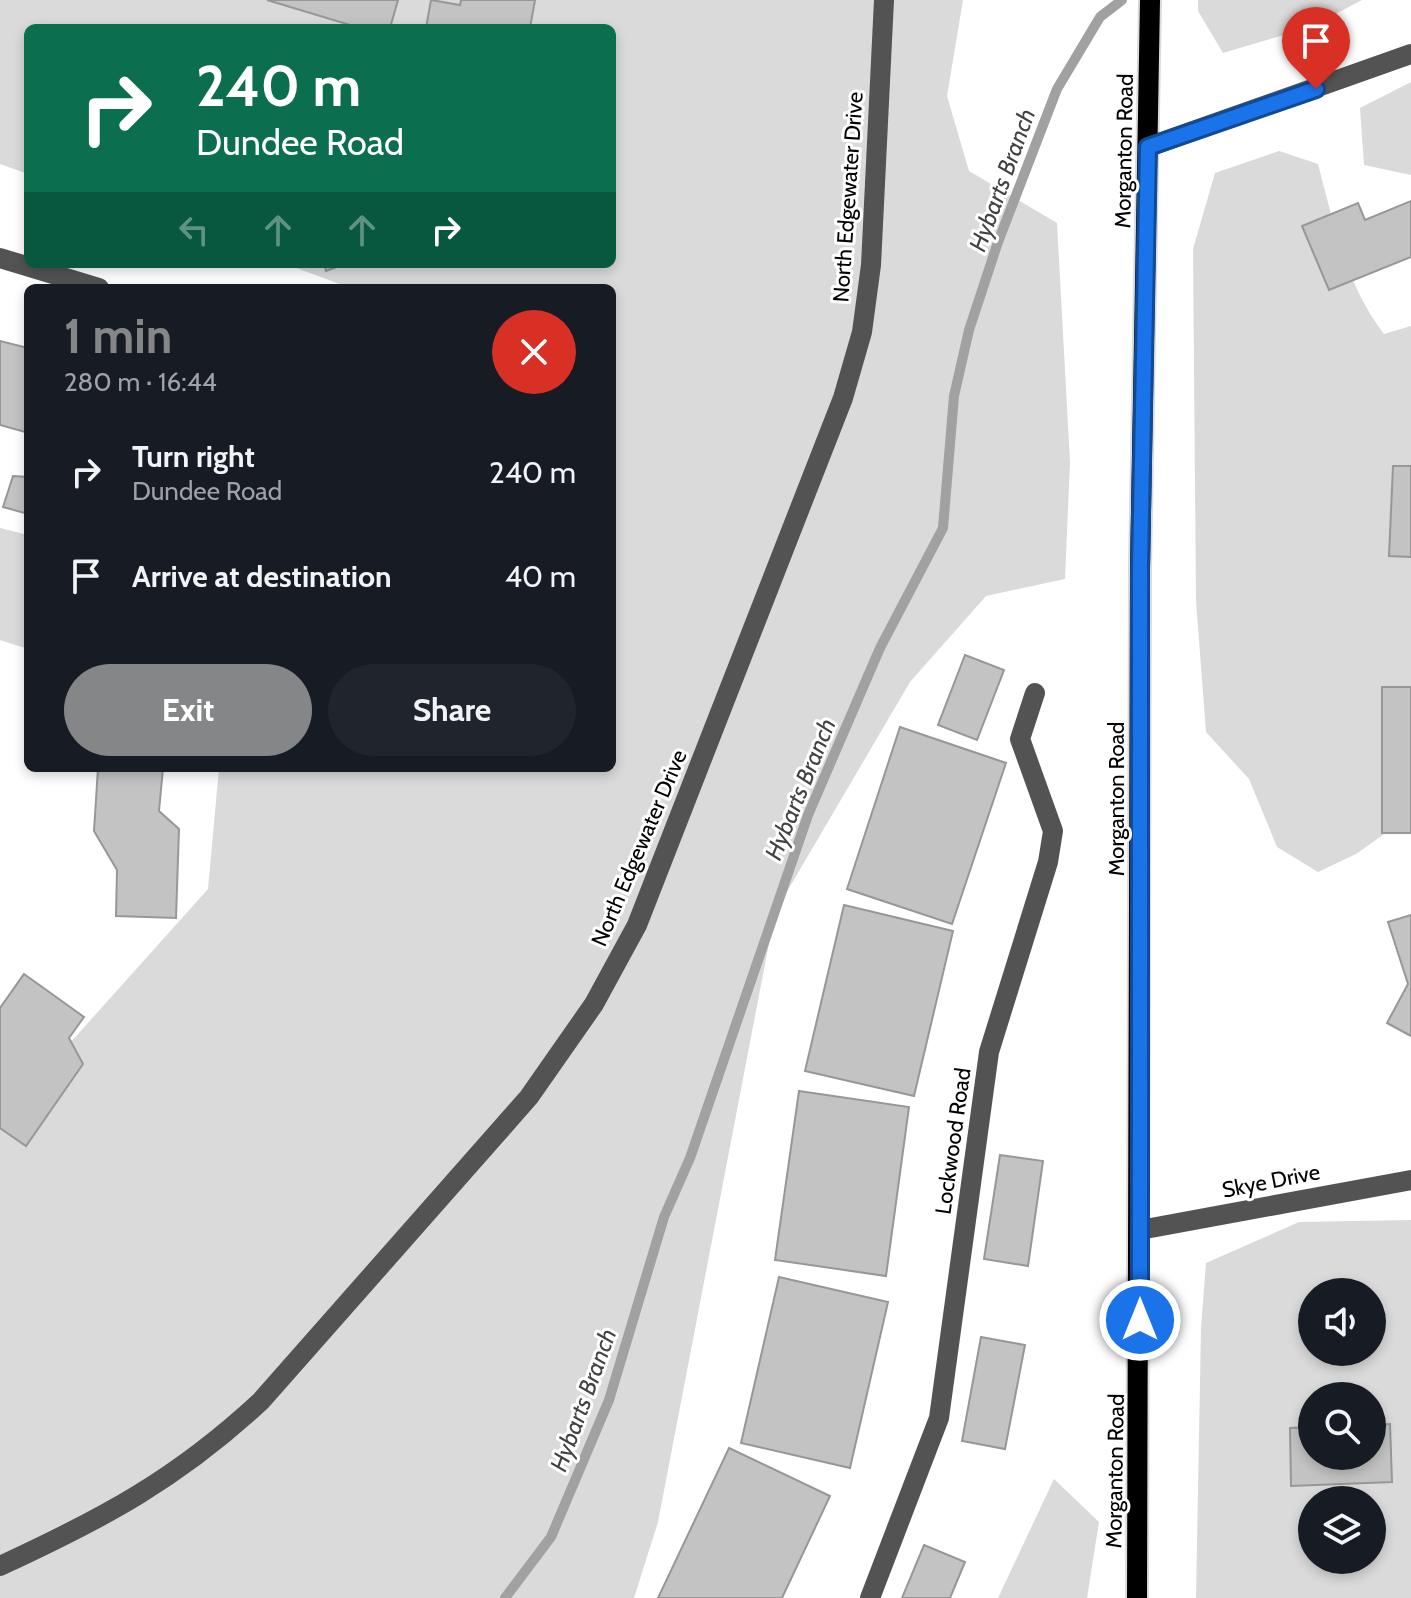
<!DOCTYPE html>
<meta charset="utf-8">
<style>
:root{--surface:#171b24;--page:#20242c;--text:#f1f3f6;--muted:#9ea1a6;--accent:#858687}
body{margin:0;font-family:Cabin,sans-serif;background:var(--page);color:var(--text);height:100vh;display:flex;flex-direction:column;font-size:30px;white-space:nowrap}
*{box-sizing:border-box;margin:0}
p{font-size:26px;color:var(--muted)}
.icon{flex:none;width:44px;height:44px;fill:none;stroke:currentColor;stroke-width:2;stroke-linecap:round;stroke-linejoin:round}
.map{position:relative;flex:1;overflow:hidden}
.side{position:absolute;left:24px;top:284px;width:592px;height:488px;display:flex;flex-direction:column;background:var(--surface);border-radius:12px;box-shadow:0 4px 12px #0003}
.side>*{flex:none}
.guide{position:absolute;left:24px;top:24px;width:592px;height:244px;border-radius:12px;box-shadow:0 4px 12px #0003;background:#0b6e4f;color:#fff;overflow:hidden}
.controls{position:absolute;left:1298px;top:1278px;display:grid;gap:16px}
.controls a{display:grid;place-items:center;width:88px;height:88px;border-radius:50%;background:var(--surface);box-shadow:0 4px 12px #0003;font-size:40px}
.pin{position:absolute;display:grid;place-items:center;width:68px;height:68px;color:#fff;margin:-82px -34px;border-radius:50% 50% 50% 0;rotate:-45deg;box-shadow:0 0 8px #0007}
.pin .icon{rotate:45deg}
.me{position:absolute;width:88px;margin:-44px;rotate:0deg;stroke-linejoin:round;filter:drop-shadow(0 0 6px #0008)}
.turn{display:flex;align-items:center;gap:28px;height:168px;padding:0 40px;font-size:36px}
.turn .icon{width:104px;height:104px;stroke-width:2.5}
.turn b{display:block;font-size:56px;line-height:68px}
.lanes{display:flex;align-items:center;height:76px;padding:0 40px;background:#0003;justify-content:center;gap:40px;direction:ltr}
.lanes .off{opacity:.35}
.round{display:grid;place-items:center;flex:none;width:84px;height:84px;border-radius:42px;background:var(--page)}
.summary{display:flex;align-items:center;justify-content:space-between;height:136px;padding:0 40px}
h1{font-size:48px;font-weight:800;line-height:60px;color:var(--accent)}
.primary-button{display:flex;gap:16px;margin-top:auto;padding:16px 40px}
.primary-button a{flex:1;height:92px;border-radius:48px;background:var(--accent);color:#fff;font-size:32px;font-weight:800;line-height:92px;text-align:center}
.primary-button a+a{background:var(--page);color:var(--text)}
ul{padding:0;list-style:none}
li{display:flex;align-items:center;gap:24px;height:104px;padding:0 40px}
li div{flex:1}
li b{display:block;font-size:30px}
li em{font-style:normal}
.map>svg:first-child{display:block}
.green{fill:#dadada;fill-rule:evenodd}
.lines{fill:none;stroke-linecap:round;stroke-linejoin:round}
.stream{stroke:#a1a1a1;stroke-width:10}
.building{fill:#c3c3c3;stroke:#979797;stroke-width:2}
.major-casing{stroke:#dbdbdb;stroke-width:24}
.minor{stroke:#535353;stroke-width:20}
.major{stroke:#000;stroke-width:20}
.route-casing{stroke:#114b97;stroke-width:20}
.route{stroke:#1a73e8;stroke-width:14}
.labels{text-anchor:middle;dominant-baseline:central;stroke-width:6;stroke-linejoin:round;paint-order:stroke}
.street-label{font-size:22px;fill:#000;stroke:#fff}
.water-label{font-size:24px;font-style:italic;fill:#424242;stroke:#fff}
</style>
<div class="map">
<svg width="1411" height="1598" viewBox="0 0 1411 1598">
<rect width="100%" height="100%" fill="#fff"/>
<g class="green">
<path d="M0,0H963L947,96L969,171L1057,223L1070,462L1065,579L986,596L910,682L775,912L658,1522L634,1598H0V1121L208,889L219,768H612V288H350L286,264H612V28H28V174L0,164Z"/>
<path d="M1198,0H1362L1311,27L1223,53L1198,11Z"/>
<path d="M1411,82V175L1364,165L1360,108Z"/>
<path d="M1279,151L1318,164C1334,224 1345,283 1384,334L1411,326V815L1356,854L1318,872L1277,847L1249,779L1206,732L1196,601L1193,249L1215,173Z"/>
<path d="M0,528L28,535V649L0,640Z"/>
<path d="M1411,1220V1598H1196L1201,1328L1206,1263L1299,1222ZM1312,1292H1372V1352H1312ZM1312,1396H1372V1456H1312ZM1312,1500H1372V1560H1312Z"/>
<path d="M1054,1479L1099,1522L1087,1598H998Z"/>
</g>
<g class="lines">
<path class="stream" d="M505,1598L551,1537L609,1400L664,1217L690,1158L808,815L880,648L943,528L954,396L969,330L998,242L1057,89L1100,17L1122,0"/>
</g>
<g class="building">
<path d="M267,0H398L390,28H360Z"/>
<path d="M431,0L460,5L461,0H535L530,28H426Z"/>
<path d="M1411,201V257L1329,290L1302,226L1358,203L1365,220Z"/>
<path d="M324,264H345L326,271Z"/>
<path d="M0,341L28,348V430L25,432L0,425Z"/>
<path d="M1393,466H1411V557L1389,556Z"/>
<path d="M13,476L28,477V514L3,507Z"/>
<path d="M965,655L1004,670L977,740L938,725Z"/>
<rect x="1382" y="687" width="29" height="146"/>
<path d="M900,727L1006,763L952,924L847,889Z"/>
<path d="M98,768H163L159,811L179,829L176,918L116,916L117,870L94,831Z"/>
<path d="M844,905L953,931L914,1096L805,1071Z"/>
<path d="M1411,915V1036L1387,1023L1408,984L1388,922Z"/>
<path d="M24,974L84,1017L69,1038L83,1064L26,1146L0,1128V1008Z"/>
<path d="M799,1091L909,1107L886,1276L775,1260Z"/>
<path d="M1000,1155L1043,1161L1028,1266L984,1259Z"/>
<path d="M779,1277L888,1302L850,1468L741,1443Z"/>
<path d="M981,1337L1025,1345L1005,1449L962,1441Z"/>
<path d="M1390,1424L1392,1482L1291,1486L1290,1428L1312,1427V1456H1372V1425Z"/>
<path d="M729,1448L830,1496L782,1598H658Z"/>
<path d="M924,1545L965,1562L950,1598H902Z"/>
</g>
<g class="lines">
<g class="major-casing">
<path id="major" d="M1137,1598L1140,568L1150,0"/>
</g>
<g class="minor">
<path d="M1148,147L1411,54"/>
<path d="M0,258L99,288"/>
<path d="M1140,1230L1411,1180"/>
<path d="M0,1566C104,1518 177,1479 261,1401L529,1097L594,1004L637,925L843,398L862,332L871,265L884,0"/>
<path d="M870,1598L939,1418L989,1052L1048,862L1053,831L1020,739L1035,693"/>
</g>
<use href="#major" class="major"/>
</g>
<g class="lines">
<g class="route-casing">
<path id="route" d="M1140,1320V568L1148,147L1316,89"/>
</g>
<use href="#route" class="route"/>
</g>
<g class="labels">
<g class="street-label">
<text transform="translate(1124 151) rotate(-89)">Morganton Road</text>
<text transform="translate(848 197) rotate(-86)">North Edgewater Drive</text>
<text transform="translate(1116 799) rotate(-90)">Morganton Road</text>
<text transform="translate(639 848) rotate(-67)">North Edgewater Drive</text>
<text transform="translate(953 1141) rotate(-82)">Lockwood Road</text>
<text transform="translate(1271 1181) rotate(-11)">Skye Drive</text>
<text transform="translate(1115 1471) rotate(-89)">Morganton Road</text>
</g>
<g class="water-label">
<text transform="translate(1002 180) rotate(-70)">Hybarts Branch</text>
<text transform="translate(800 789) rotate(-68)">Hybarts Branch</text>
<text transform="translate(583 1400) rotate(-70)">Hybarts Branch</text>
</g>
</g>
</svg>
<div class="controls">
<a><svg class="icon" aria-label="sound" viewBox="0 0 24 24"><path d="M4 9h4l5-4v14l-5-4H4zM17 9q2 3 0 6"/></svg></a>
<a><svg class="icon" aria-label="search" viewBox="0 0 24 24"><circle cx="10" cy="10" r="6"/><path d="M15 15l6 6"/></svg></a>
<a><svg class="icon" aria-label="layers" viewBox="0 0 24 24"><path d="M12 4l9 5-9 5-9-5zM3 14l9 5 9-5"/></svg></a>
</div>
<div class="pin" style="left:1316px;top:89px;background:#d93025"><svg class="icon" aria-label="arrive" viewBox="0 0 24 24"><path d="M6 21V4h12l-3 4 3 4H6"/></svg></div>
<svg class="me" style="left:1140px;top:1320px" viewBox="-20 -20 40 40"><circle r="17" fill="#1a73e8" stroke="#fff" stroke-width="3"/><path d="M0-11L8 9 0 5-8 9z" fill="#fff"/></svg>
<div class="guide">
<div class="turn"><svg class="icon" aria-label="right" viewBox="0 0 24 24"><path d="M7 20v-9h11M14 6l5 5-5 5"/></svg><div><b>240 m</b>Dundee Road</div></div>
<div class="lanes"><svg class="icon off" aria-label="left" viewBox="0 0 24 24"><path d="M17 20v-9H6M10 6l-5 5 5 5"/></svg><svg class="icon off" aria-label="ahead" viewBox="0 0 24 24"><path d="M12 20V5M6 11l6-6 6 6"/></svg><svg class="icon off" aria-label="ahead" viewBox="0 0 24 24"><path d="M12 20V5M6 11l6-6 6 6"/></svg><svg class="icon" aria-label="right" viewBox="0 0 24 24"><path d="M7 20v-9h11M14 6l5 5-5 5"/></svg></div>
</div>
<section class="side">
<div class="summary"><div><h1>1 min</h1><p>280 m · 16:44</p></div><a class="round" style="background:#d93025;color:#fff"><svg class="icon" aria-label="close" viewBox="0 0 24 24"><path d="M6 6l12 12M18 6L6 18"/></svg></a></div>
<ul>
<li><svg class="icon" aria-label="right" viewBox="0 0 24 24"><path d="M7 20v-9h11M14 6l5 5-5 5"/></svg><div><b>Turn right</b><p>Dundee Road</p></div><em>240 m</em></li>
<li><svg class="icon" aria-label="arrive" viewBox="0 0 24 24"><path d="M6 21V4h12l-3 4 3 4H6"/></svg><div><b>Arrive at destination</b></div><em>40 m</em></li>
</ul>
<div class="primary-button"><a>Exit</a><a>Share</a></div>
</section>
</div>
